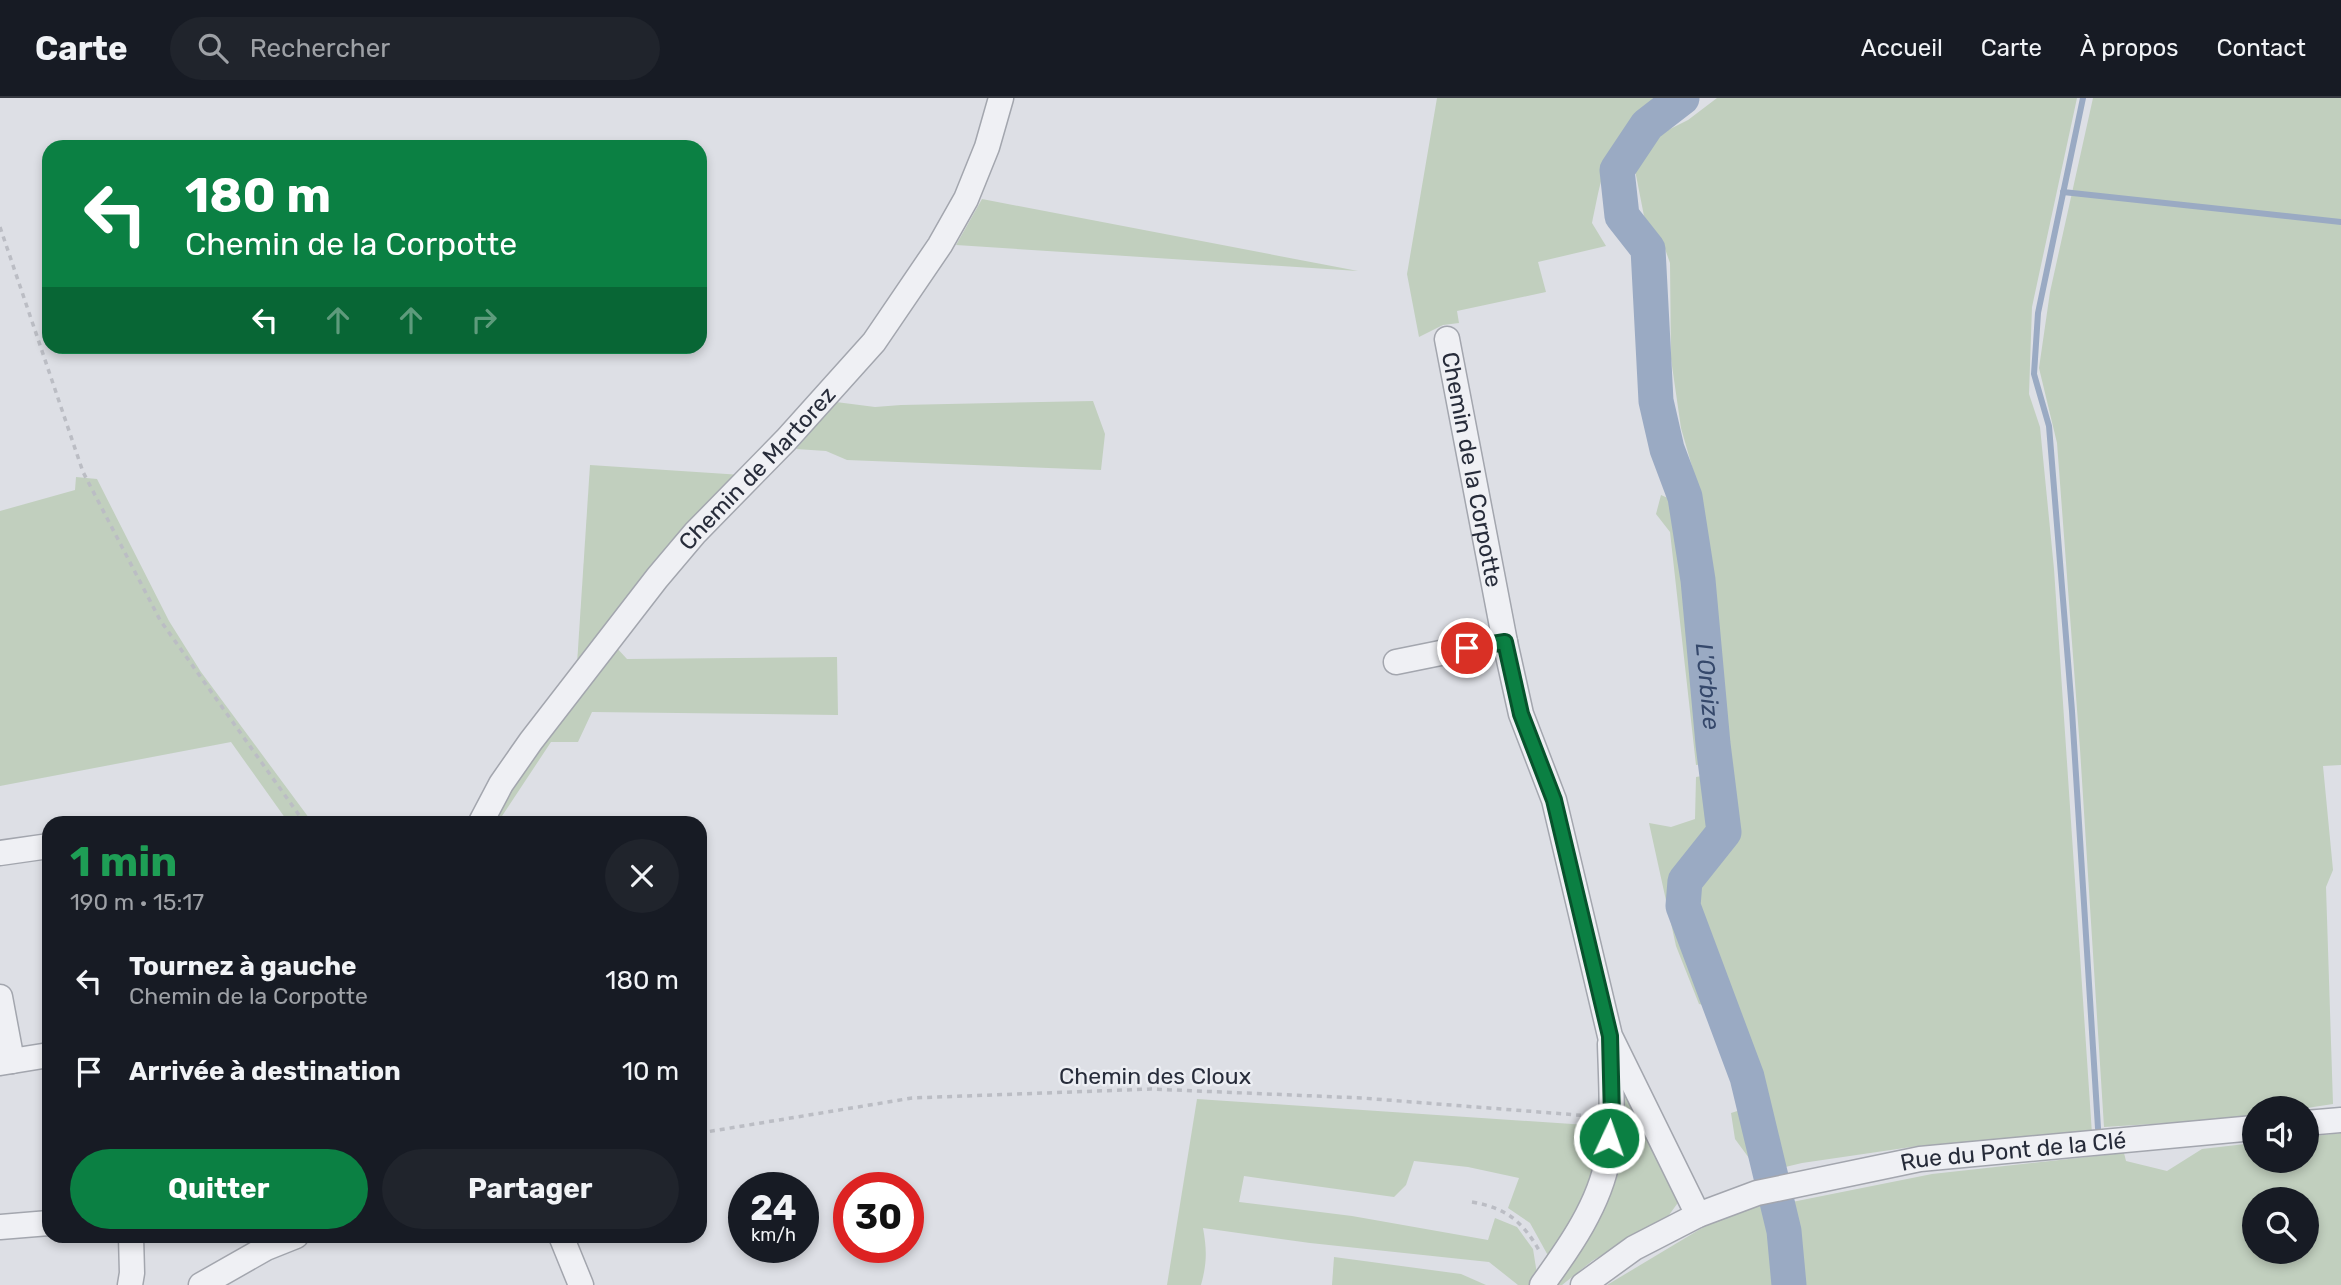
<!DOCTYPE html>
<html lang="fr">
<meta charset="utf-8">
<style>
:root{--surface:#171b24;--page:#20242c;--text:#f1f3f6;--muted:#9ea1a6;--line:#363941;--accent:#0b8043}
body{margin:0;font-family:Rubik,sans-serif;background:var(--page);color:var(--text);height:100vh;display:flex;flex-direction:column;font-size:26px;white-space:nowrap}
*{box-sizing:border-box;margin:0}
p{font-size:23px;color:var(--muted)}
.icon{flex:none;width:38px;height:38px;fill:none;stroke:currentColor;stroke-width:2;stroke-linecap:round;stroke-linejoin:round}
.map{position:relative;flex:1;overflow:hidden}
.details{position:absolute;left:42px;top:718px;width:665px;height:427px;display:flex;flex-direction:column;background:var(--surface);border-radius:21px;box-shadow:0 4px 10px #0003}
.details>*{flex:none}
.guide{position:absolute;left:42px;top:42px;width:665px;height:214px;border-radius:21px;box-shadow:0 4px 10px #0003;background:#0b8043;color:#fff;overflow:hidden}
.fabs{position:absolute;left:2242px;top:998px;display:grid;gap:14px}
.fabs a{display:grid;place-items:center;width:77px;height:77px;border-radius:50%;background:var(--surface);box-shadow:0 4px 10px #0003;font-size:35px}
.speed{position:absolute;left:728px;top:1074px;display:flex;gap:14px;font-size:35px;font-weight:700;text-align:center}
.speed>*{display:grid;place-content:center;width:91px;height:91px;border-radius:50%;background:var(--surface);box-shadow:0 4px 10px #0003;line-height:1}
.speed small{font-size:18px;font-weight:400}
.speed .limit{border:10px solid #d22;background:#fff;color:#111}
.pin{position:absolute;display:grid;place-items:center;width:60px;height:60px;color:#fff;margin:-30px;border:4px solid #fff;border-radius:50%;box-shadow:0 2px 7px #0007}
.me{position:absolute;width:77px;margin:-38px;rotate:3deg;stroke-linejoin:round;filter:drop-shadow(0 0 5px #0008)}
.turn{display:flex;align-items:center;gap:24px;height:147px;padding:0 28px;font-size:32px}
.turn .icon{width:91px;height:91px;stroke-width:2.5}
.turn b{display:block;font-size:49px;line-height:60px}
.lanes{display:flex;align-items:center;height:66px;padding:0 28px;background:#0003;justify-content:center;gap:35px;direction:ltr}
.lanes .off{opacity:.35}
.round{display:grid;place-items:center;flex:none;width:74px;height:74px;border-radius:37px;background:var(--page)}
.headline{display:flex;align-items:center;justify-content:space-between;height:119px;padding:0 28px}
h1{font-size:42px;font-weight:700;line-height:52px;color:#1e9e55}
.cta{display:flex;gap:14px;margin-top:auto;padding:14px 28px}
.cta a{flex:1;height:80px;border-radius:42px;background:var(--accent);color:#fff;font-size:28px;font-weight:700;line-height:80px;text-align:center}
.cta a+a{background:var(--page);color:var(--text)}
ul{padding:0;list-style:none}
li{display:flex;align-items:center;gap:21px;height:91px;padding:0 28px}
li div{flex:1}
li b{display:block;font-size:26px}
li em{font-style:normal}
header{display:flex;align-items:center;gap:42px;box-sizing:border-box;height:98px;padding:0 35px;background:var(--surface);border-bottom:2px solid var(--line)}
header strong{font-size:33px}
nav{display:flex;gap:38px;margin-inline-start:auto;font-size:24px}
.search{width:490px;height:63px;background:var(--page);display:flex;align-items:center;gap:18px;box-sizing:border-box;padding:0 24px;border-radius:38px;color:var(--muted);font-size:26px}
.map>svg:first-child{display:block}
.green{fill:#c1cfbe;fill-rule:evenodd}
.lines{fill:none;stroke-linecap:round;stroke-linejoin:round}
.stream{stroke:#9aaac3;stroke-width:6}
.river{stroke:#9aaac3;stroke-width:35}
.minor-casing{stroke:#a3a6ae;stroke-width:27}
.path{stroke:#bbbdc4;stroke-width:3.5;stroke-dasharray:5 5;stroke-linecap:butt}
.minor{stroke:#eff0f4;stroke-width:24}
.route-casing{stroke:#07532c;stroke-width:18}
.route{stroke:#0b8043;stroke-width:12}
.labels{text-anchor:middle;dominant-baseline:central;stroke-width:5;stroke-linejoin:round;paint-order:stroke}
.street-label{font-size:23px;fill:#272c3a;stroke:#eceef3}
.water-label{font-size:24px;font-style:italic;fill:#35486b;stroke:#eceef3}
</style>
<header>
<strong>Carte</strong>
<div class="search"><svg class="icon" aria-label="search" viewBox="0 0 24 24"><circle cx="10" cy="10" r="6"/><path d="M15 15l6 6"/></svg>Rechercher</div>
<nav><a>Accueil</a><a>Carte</a><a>À propos</a><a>Contact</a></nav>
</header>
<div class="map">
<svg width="2341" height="1187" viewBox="0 0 2341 1187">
<rect width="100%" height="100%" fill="#dddfe5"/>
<g class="green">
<path d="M1437,0H1659C1642,15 1626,30 1614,49C1602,69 1597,102 1592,125L1606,148L1538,164L1546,194L1457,213L1459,225L1443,227L1419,239L1407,176Z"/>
<path d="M1717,0H2077L2032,209L2029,296L2040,329L2054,471L2092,1036L1918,1048L1802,1065L1760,1075L1735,1041L1731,1015L1756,1007L1726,912L1699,906L1676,848L1649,725L1671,729L1695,721L1696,679L1725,674L1729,664L1696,667L1670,434L1656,416L1661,397L1702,415L1701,400L1681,330L1671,261L1670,165L1664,148L1644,118L1635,72L1656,38L1688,22Z"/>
<path d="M2093,0H2341V667L2323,668L2333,772L2326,789L2333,1006L2307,1010H2254V1019L2249,1020L2104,1029L2080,651L2057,345L2039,270L2050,194Z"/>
<path d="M982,101L1358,173L956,147Z"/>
<path d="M1093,303L1105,336L1101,372L847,362L826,353L796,351L836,304L875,309L901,307Z"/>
<path d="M590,367L742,377L577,566Z"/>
<path d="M76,379L97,381L169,523L201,574L312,724H288L231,644L0,688V413L75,392Z"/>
<path d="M615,548L627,561L837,559L838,617L592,614L578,644H551L498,724H490L502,692Z"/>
<path d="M1617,972L1679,1094L1677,1106L1669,1117L1592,1163L1562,1187H1554L1590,1126Z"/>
<path d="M1197,1001L1602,1028L1593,1080L1551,1163L1530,1125L1508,1110L1519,1080L1468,1069L1414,1063L1406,1087L1394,1099L1244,1078L1239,1104L1352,1118L1488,1142L1495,1120L1517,1129L1533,1151L1537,1176L1530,1187H1518L1489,1164L1310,1145L1203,1130C1207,1152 1207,1165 1201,1187H1167Z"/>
<path d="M2341,1035V1187H1802L1792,1104L1932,1076L2124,1055L2126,1063L2167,1073L2202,1051L2254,1045V1062H2306L2307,1039ZM2254,1101H2306V1153H2254Z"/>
<path d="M1764,1107L1774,1187H1607L1722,1118Z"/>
<path d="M1334,1159L1461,1176L1486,1187H1332Z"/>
</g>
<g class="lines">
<g class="stream">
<path d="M2083,0L2038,215L2034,276L2049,328L2072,613L2098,1030"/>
<path d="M2063,94L2341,124"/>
</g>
<path class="river" id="s1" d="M1682,0L1647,27L1617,72L1622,118L1648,151L1656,303L1667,351L1685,399L1698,482L1713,646L1724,734L1685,783L1683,808L1747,979L1784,1133L1789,1187"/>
<g class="minor-casing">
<g id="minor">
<path id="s2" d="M1447,241L1505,544L1521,616L1554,702L1610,938L1698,1117"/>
<path d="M1396,564L1490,545L1505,544"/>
<path id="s3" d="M481,724L501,686L531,643L657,480L695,435L786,342L874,244L940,147L966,101L987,49L1001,0"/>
<path d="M0,755L49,748"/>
<path d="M0,899L12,963"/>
<path d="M0,965L49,957"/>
<path d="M2306,1025L2341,1022"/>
<path d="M0,1129L49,1125"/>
<path d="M561,1138L581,1187"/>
<path d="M130,1187L132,1175L131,1138"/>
<path d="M201,1187L266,1150L296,1138"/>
<path d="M1542,1187C1569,1150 1600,1106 1608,1059C1614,1022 1611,983 1610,946"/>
<path id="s4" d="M1583,1187L1634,1150L1698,1117L1757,1095L1920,1061L2254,1030"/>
</g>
</g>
<g class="path">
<path d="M0,129L83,374L160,522L304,724"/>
<path d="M700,1035L912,1000L1151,991L1362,1000L1590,1018"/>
<path d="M1472,1104C1507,1110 1523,1124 1540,1154"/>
</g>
<use href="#minor" class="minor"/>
</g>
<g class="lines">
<g class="route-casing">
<path id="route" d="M1467,550L1505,544L1521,616L1554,702L1610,938L1612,1020L1609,1040"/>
</g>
<use href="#route" class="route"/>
</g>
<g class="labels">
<g class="street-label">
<text stroke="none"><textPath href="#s3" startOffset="450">Chemin de Martorez</textPath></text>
<text stroke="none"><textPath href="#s2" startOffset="133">Chemin de la Corpotte</textPath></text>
<text x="1155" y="978">Chemin des Cloux</text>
<text stroke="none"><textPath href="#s4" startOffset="458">Rue du Pont de la Clé</textPath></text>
</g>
<g class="water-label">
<text stroke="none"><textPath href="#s1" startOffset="630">L'Orbize</textPath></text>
</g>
</g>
</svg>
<div class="fabs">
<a><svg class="icon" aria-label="sound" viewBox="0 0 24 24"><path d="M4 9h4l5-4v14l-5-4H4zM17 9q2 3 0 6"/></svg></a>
<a><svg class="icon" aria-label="search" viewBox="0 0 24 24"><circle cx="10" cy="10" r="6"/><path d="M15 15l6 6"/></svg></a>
</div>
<div class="speed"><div>24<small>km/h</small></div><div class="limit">30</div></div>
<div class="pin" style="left:1467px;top:550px;background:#d93025"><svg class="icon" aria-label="arrive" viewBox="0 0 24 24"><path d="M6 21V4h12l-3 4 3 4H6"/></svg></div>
<svg class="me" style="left:1609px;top:1040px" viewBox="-20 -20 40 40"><circle r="17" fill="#0b8043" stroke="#fff" stroke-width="3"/><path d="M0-11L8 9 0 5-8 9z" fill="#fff"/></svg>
<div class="guide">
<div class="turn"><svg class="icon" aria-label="left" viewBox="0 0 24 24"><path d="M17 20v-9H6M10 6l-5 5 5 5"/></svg><div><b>180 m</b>Chemin de la Corpotte</div></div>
<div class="lanes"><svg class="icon" aria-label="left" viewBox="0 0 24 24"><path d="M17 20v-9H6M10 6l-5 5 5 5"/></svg><svg class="icon off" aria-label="ahead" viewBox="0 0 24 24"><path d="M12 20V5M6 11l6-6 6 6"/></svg><svg class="icon off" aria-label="ahead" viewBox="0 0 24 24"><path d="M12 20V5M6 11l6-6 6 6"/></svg><svg class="icon off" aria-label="right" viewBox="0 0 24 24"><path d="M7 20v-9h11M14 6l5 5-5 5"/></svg></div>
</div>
<section class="details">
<div class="headline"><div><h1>1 min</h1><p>190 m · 15:17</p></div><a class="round"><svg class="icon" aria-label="close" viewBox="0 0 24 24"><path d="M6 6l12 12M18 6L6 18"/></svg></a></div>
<ul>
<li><svg class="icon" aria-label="left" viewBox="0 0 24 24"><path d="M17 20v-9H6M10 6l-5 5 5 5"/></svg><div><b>Tournez à gauche</b><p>Chemin de la Corpotte</p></div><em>180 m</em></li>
<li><svg class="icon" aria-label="arrive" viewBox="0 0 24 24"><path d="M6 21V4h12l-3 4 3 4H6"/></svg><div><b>Arrivée à destination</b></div><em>10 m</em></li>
</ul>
<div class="cta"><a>Quitter</a><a>Partager</a></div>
</section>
</div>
